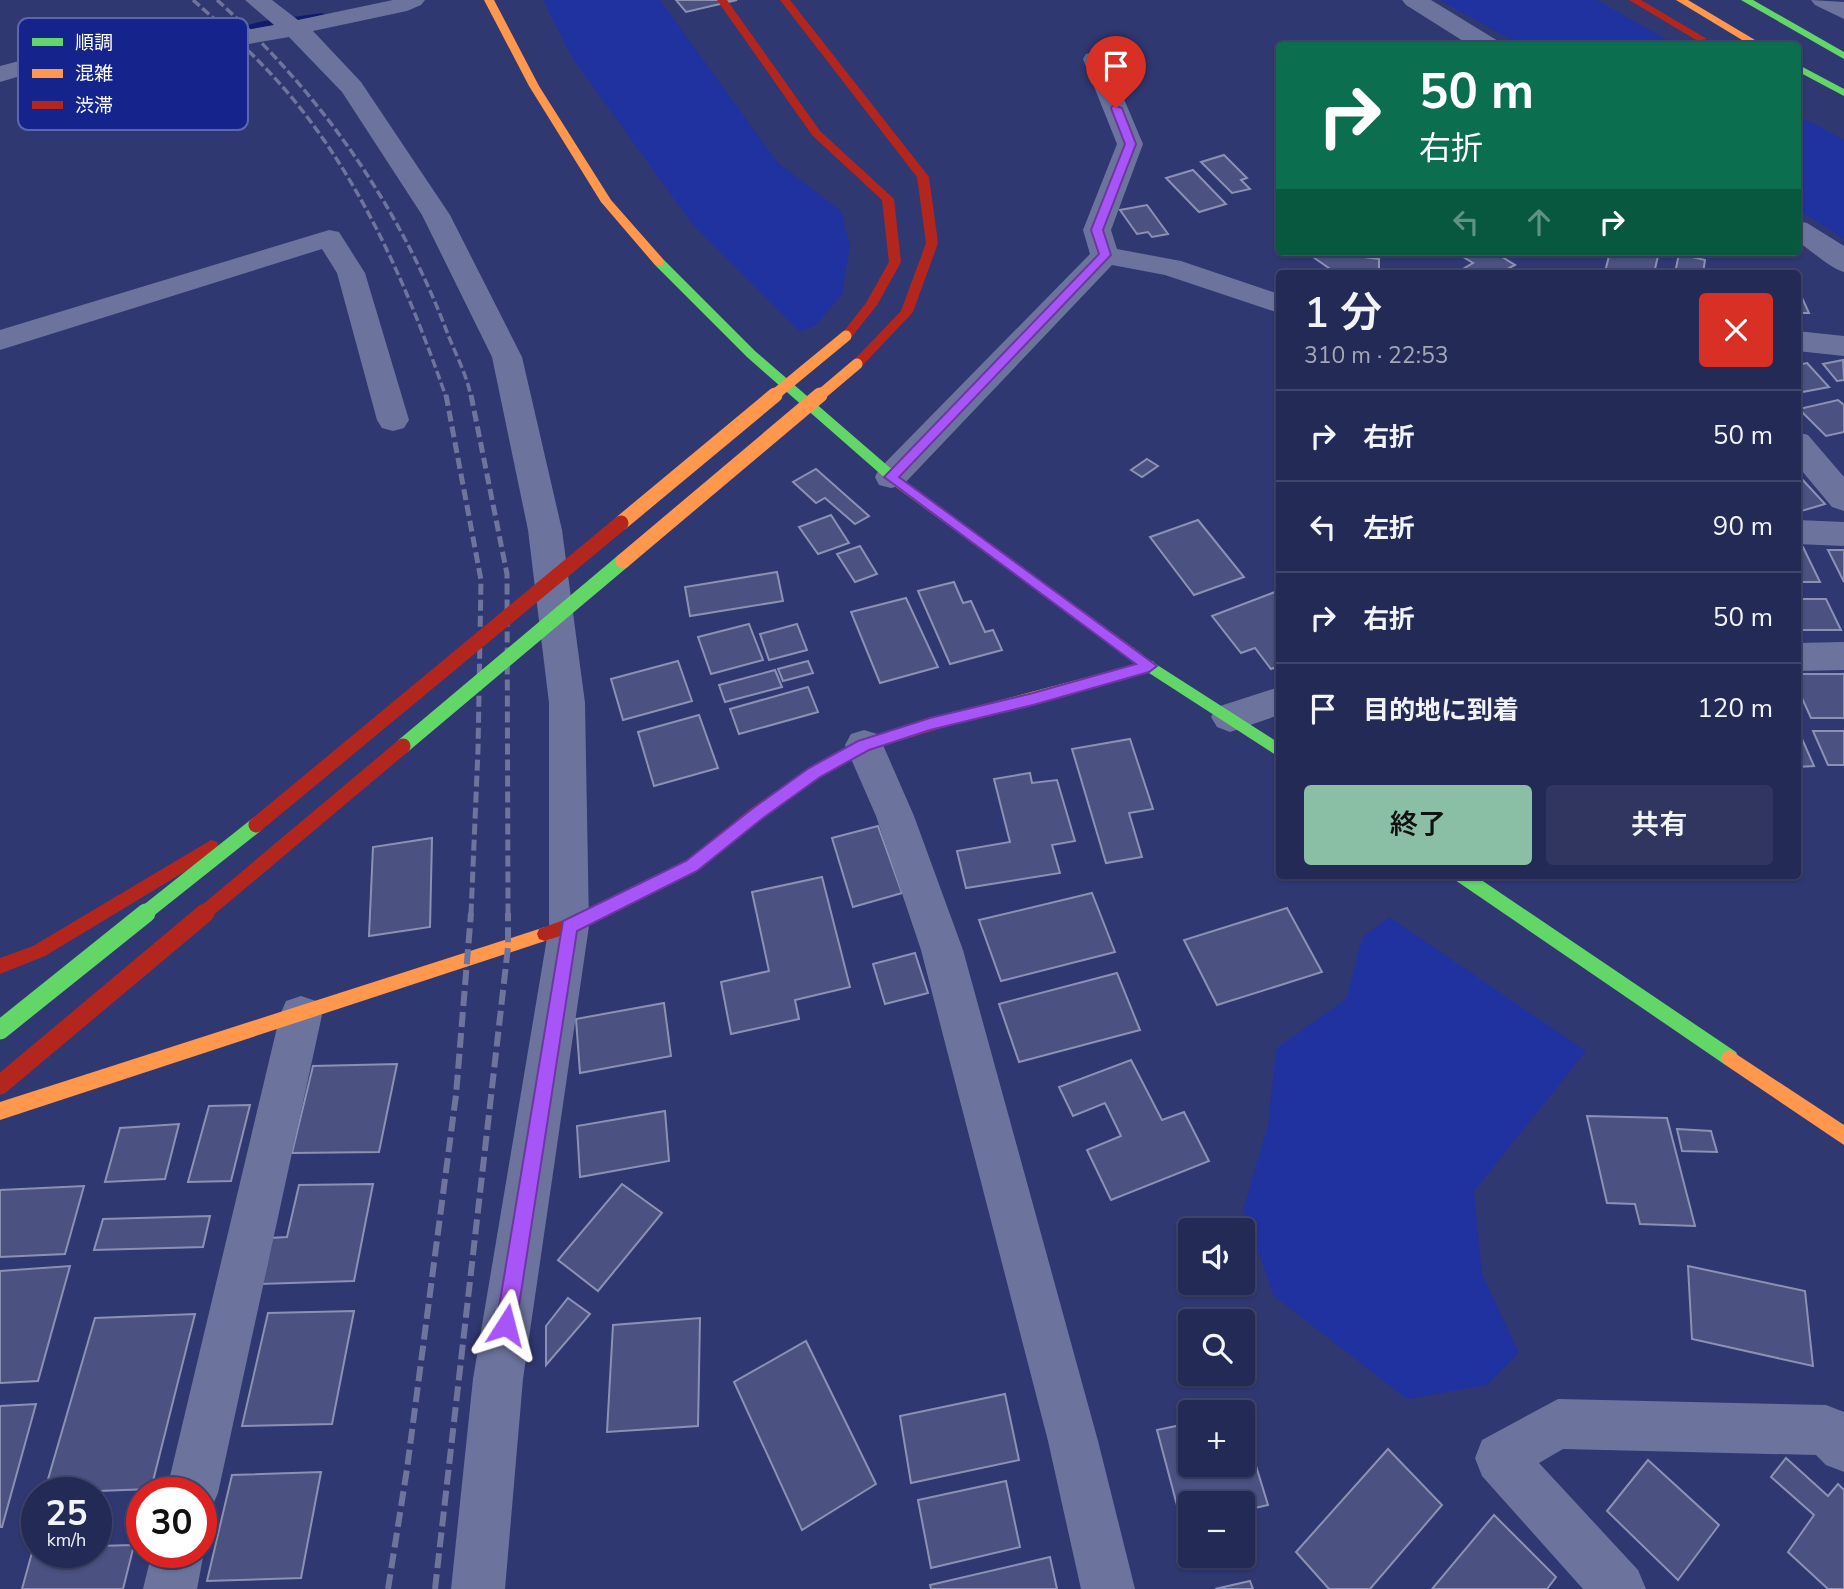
<!DOCTYPE html>
<html lang="ja">
<meta charset="utf-8">
<style>
:root{--surface:#242a56;--page:#303660;--text:#f1f3f6;--muted:#a3a7b9;--line:#41466c;--accent:#8abfa5}
body{margin:0;font-family:"Nunito Sans","Noto Sans JP",sans-serif;background:var(--page);color:var(--text);height:100vh;display:flex;flex-direction:column;font-size:26px;white-space:nowrap}
*{box-sizing:border-box;margin:0}
p{font-size:23px;color:var(--muted)}
.icon{flex:none;width:38px;height:38px;fill:none;stroke:currentColor;stroke-width:2;stroke-linecap:round;stroke-linejoin:round}
.map{position:relative;flex:1;overflow:hidden}
.drawer{position:absolute;left:1276px;top:270px;width:525px;height:609px;display:flex;flex-direction:column;background:var(--surface);border-radius:7px;box-shadow:0 2px 5px #0004,0 0 0 2px var(--line)}
.drawer>*{flex:none}
.hud{position:absolute;left:1276px;top:42px;width:525px;height:214px;border-radius:7px;box-shadow:0 2px 5px #0004,0 0 0 2px var(--line);background:#0b6e4f;color:#fff;overflow:hidden}
.controls{position:absolute;left:1178px;top:1218px;display:grid;gap:14px}
.controls a{display:grid;place-items:center;width:77px;height:77px;border-radius:7px;background:var(--surface);box-shadow:0 2px 5px #0004,0 0 0 2px var(--line);font-size:35px}
.speed{position:absolute;left:21px;top:1477px;display:flex;gap:14px;font-size:35px;font-weight:700;text-align:center}
.speed>*{display:grid;place-content:center;width:91px;height:91px;border-radius:50%;background:var(--surface);box-shadow:0 2px 5px #0004,0 0 0 2px var(--line);line-height:1}
.speed small{font-size:18px;font-weight:400}
.speed .limit{border:10px solid #d22;background:#fff;color:#111}
.pin{position:absolute;display:grid;place-items:center;width:60px;height:60px;color:#fff;margin:-72px -30px;border-radius:50% 50% 50% 0;rotate:-45deg;box-shadow:0 0 7px #0007}
.pin .icon{rotate:45deg}
.me{position:absolute;width:77px;margin:-38px;rotate:9deg;stroke-linejoin:round;filter:drop-shadow(0 0 5px #0008)}
.turn{display:flex;align-items:center;gap:24px;height:147px;padding:0 28px;font-size:32px}
.turn .icon{width:91px;height:91px;stroke-width:2.5}
.turn b{display:block;font-size:49px;line-height:60px}
.lanes{display:flex;align-items:center;height:66px;padding:0 28px;background:#0003;justify-content:center;gap:35px;direction:ltr}
.lanes .off{opacity:.35}
.round{display:grid;place-items:center;flex:none;width:74px;height:74px;border-radius:7px;background:var(--page)}
.head{display:flex;align-items:center;justify-content:space-between;height:119px;padding:0 28px}
h1{font-size:42px;font-weight:600;line-height:52px}
.button{display:flex;gap:14px;margin-top:auto;padding:14px 28px}
.button a{flex:1;height:80px;border-radius:7px;background:var(--accent);color:#111;font-size:28px;font-weight:600;line-height:80px;text-align:center}
.button a+a{background:var(--page);color:var(--text)}
ul{padding:0;list-style:none}
li{display:flex;align-items:center;gap:21px;height:91px;padding:0 28px;border-top:2px solid var(--line)}
li div{flex:1}
li b{display:block;font-size:26px}
li em{font-style:normal}
.map>svg:first-child{display:block}
.green{fill:#2032a0}
.lines{fill:none;stroke-linecap:round;stroke-linejoin:round}
.stream{fill:#101b6b;fill-rule:evenodd}
.building{fill:#4b5180;stroke:#8c91b4;stroke-width:2}
.street{fill:#6c749e;fill-rule:evenodd}
.fast{fill:#63d668;fill-rule:evenodd}
.slow{fill:#ff974d;fill-rule:evenodd}
.jam{fill:#b3261e;fill-rule:evenodd}
.rail-far2{stroke:#6f749d;stroke-width:3.5;stroke-dasharray:9 3.5;stroke-linecap:butt}
.rail-far1{stroke:#6f749d;stroke-width:5;stroke-dasharray:11 5;stroke-linecap:butt}
.rail{stroke:#6f749d;stroke-width:6;stroke-dasharray:15 6;stroke-linecap:butt}
.fast-bridge-far1{stroke:#63d668;stroke-width:15}
.fast-bridge{stroke:#63d668;stroke-width:19}
.slow-bridge-far1{stroke:#ff974d;stroke-width:11}
.slow-bridge{stroke:#ff974d;stroke-width:15}
.jam-bridge-far1{stroke:#b3261e;stroke-width:15}
.jam-bridge{stroke:#b3261e;stroke-width:19}
.route{fill:#a855f7;stroke:#6d37a1;stroke-width:2}
.key{fill:#15248d;stroke:#5b66af;stroke-width:2}
.key-label{font-size:19px;fill:#fff}
</style>
<div class="map">
<svg width="1844" height="1589" viewBox="0 0 1844 1589">
<rect width="100%" height="100%" fill="#303872"/>
<g class="green">
<path d="M543,0H660L778,163L841,211L850,246L842,294L815,326L799,331L693,225L571,56Z"/>
<path d="M1440,0H1597L1676,45H1520Z"/>
<path d="M1797,115L1844,140V239L1797,209Z"/>
<path d="M1389,917L1586,1051L1474,1191L1482,1274L1519,1353L1487,1385L1407,1399L1274,1296L1243,1210L1268,1125L1276,1049L1347,998L1362,938Z"/>
</g>
<g class="lines">
<path class="stream" d="M322,13L327,16L325,18L264,27L176,46L171,43L264,21Z"/>
</g>
<g class="building">
<path d="M676,0H737L686,12Z"/>
<path d="M1224,155L1247,178L1241,180L1250,189L1232,193L1201,162Z"/>
<path d="M1193,170L1226,204L1199,212L1166,178Z"/>
<path d="M1147,205L1168,234L1152,237L1148,232L1137,234L1120,210Z"/>
<path d="M1320,252H1370L1364,257L1379,259V273H1336L1313,257Z"/>
<path d="M1455,252H1494L1515,265L1500,273H1465L1461,270L1473,263Z"/>
<path d="M1610,252H1659L1654,273L1605,272Z"/>
<path d="M1679,254L1705,260L1703,273H1675Z"/>
<path d="M1797,289H1798L1809,313H1797Z"/>
<path d="M1843,360L1844,380L1837,381L1823,364Z"/>
<path d="M1807,363L1829,387L1797,393V365Z"/>
<path d="M1838,400L1844,405V432L1826,436L1799,409Z"/>
<path d="M1147,459L1158,466L1142,477L1131,470Z"/>
<path d="M816,469L869,516L855,524L825,498L816,503L793,482Z"/>
<path d="M1800,477L1825,504L1798,512L1797,478Z"/>
<path d="M831,515L849,543L818,554L799,527Z"/>
<path d="M1198,520L1244,577L1194,595L1150,537Z"/>
<path d="M860,546L877,574L855,582L837,554Z"/>
<path d="M1797,547H1803L1820,582H1797Z"/>
<path d="M1828,550H1844V582Z"/>
<path d="M777,572L783,601L690,616L685,587Z"/>
<path d="M954,582L963,603L971,601L985,632L993,630L1002,650L950,664L918,591Z"/>
<path d="M1275,592L1279,597V666L1271,669L1255,648L1241,653L1212,616Z"/>
<path d="M906,598L938,667L880,683L851,612Z"/>
<path d="M1797,599H1826L1841,630H1797Z"/>
<path d="M749,624L763,660L711,674L698,637Z"/>
<path d="M797,624L807,650L769,660L760,634Z"/>
<path d="M678,661L692,701L623,720L611,679Z"/>
<path d="M808,661L813,673L783,681L778,669Z"/>
<path d="M775,670L782,687L725,702L719,685Z"/>
<path d="M1797,674H1844V718H1811L1797,687Z"/>
<path d="M808,687L818,712L739,734L730,709Z"/>
<path d="M699,715L718,768L654,786L638,732Z"/>
<path d="M1813,731H1844V765H1828Z"/>
<path d="M1797,732H1799L1814,766L1797,767Z"/>
<path d="M1130,739L1153,809L1129,813L1142,857L1106,863L1072,749Z"/>
<path d="M1030,773L1032,783L1057,780L1075,841L1052,845L1060,873L966,888L957,851L1010,842L994,779Z"/>
<path d="M878,826L902,893L853,907L832,838Z"/>
<path d="M432,838L430,927L369,936L373,847Z"/>
<path d="M822,877L850,987L795,1000L799,1019L731,1034L721,982L769,971L752,892Z"/>
<path d="M1092,893L1115,952L1001,981L979,920Z"/>
<path d="M1287,908L1322,972L1217,1005L1184,940Z"/>
<path d="M915,953L928,993L885,1004L873,964Z"/>
<path d="M1117,973L1140,1030L1019,1062L999,1004Z"/>
<path d="M664,1003L671,1056L580,1073L576,1019Z"/>
<path d="M1131,1060L1162,1120L1184,1112L1209,1161L1111,1200L1087,1150L1121,1136L1105,1103L1073,1116L1059,1087Z"/>
<path d="M397,1064L379,1152L292,1153L313,1066Z"/>
<path d="M250,1105L231,1181L188,1182L209,1106Z"/>
<path d="M665,1111L669,1161L580,1177L577,1126Z"/>
<path d="M1587,1116L1667,1118L1695,1226L1640,1224L1635,1204L1607,1203Z"/>
<path d="M179,1124L165,1179L105,1182L120,1128Z"/>
<path d="M1677,1129L1711,1131L1717,1152L1682,1151Z"/>
<path d="M373,1184L354,1281L259,1284L269,1238L287,1237L299,1185Z"/>
<path d="M622,1184L662,1213L598,1291L558,1260Z"/>
<path d="M84,1186L65,1254L0,1257V1190Z"/>
<path d="M210,1216L203,1247L94,1250L103,1219Z"/>
<path d="M70,1266L38,1381L0,1383V1271Z"/>
<path d="M1688,1266L1805,1291L1813,1366L1692,1339Z"/>
<path d="M568,1298L590,1314L546,1365V1326Z"/>
<path d="M354,1311L332,1424L242,1426L268,1313Z"/>
<path d="M195,1314L151,1489L44,1493L95,1318Z"/>
<path d="M700,1318L698,1426L607,1432L613,1325Z"/>
<path d="M806,1341L876,1484L802,1530L734,1382Z"/>
<path d="M1005,1394L1019,1460L911,1483L900,1416Z"/>
<path d="M36,1404L2,1527H0V1406Z"/>
<path d="M1242,1420L1268,1505L1242,1511V1503H1190V1522L1182,1524L1157,1430L1190,1423V1465H1242Z"/>
<path d="M1388,1449L1442,1505L1370,1589H1329L1296,1552Z"/>
<path d="M1786,1458L1828,1496L1838,1484L1844,1490V1589H1828L1788,1552L1814,1515L1771,1477Z"/>
<path d="M1648,1460L1719,1525L1678,1580L1607,1511Z"/>
<path d="M321,1472L301,1578L207,1581L232,1475Z"/>
<path d="M1006,1481L1020,1547L931,1568L918,1500Z"/>
<path d="M1494,1515L1556,1577L1547,1589H1432Z"/>
<path d="M134,1545L123,1589H22L33,1549H37V1552H96V1546Z"/>
<path d="M1050,1557L1057,1589H931L930,1585Z"/>
<path d="M1250,1581L1253,1589H1215Z"/>
</g>
<g class="lines">
<g class="street">
<path d="M245,0H272L298,20L393,0H425L421,5L407,11L313,31L361,82L450,215L522,357L562,530L585,703L589,926L523,1379L505,1589H451L473,1379L549,926V703L528,530L492,357L422,215L342,92L289,37L126,65L51,67L0,82V66L50,53L126,51L274,25Z"/>
<path d="M1402,0H1431L1498,41L1501,46H1471L1406,5Z"/>
<path d="M1811,0L1844,2V19L1815,5Z"/>
<path d="M1095,52L1104,54L1107,59L1143,144L1111,230L1117,249L1181,261L1279,294V313L1165,275L1112,265L903,485L891,488L879,485L875,477L879,469L1090,254L1083,230L1117,144L1083,59L1086,54Z"/>
<path d="M1797,221L1807,223L1844,246V272C1831,269 1811,250 1797,241Z"/>
<path d="M329,230L339,232L365,273L409,420L404,428L393,431L382,428L377,420L337,273L322,249L0,350V330Z"/>
<path d="M1797,331L1844,336V356L1797,351Z"/>
<path d="M1797,432L1808,435L1844,477V511L1832,507L1797,465Z"/>
<path d="M1797,520L1844,522V546L1797,544Z"/>
<path d="M1844,642V670L1797,671V643Z"/>
<path d="M1279,687V715L1230,732L1217,727L1211,717L1217,707Z"/>
<path d="M864,730L877,734L883,745L914,816L963,950L1098,1441L1135,1589H1081L1048,1441L921,950L876,816L845,745L851,734Z"/>
<path d="M301,996L316,1001L322,1015L218,1493L210,1511L201,1515V1493H166L280,1015L286,1001Z"/>
<path d="M1558,1399L1826,1405L1844,1412V1472L1826,1465L1816,1455L1563,1449L1539,1463L1638,1570L1646,1589H1583L1482,1476L1475,1458L1482,1440Z"/>
<path d="M201,1545L204,1552L197,1589H143L152,1552H201Z"/>
</g>
<g class="fast">
<path d="M1741,0H1753L1844,52V59Z"/>
<path d="M1797,64L1844,89V96L1797,71Z"/>
<path d="M659,258L663,259L755,351L903,479V485H893L747,357L655,265V259Z"/>
<path d="M1137,652L1279,743V757L1132,662L1130,658Z"/>
<path d="M1453,875H1474L1736,1052L1739,1058L1736,1064L1730,1066L1724,1064L1455,880Z"/>
</g>
<g class="slow">
<path d="M484,0H494L539,86L611,200L663,259V265H655L601,202L529,86Z"/>
<path d="M1676,0H1688L1765,46H1752Z"/>
<path d="M898,477L1142,654L1144,658L1139,663L1149,660L1154,662L1156,666L1154,670L967,721L962,719L959,715L967,709L1137,664L893,485V479Z"/>
<path d="M545,927L551,929L553,934L551,939L0,1120V1102Z"/>
<path d="M1730,1050L1844,1125V1145L1724,1064L1721,1058L1724,1052Z"/>
</g>
<g class="jam">
<path d="M717,0H727L820,131L894,199L901,262L877,305L850,339H842L840,336L866,303L889,262L882,200L812,135Z"/>
<path d="M780,0H790L929,177L938,243L913,312L861,367L857,368L851,364L853,361L901,311L926,243L917,177Z"/>
<path d="M1629,0H1641L1707,39L1698,41Z"/>
<path d="M967,709L975,715L972,719L869,750L821,777L763,818L698,871L575,931L545,941L539,939L537,934L539,929L564,920L686,861L751,808L809,769L859,741Z"/>
<path d="M211,840L217,842L219,847L217,852L45,956L0,974V958L33,946Z"/>
</g>
<g class="rail-far2">
<path d="M193,0C226,29 259,59 288,93C363,182 408,288 446,397"/>
<path d="M217,0C319,92 398,203 447,332C455,353 467,375 471,397"/>
</g>
<g class="rail-far1">
<path d="M446,395L481,580L478,750L471,914"/>
<path d="M471,395L507,574L508,914"/>
</g>
<g class="rail">
<path d="M388,1589L407,1469L456,1095L471,913"/>
<path d="M435,1589L508,947V913"/>
</g>
<g class="fast-bridge-far1">
<path d="M403,746L623,561"/>
<path d="M144,914L256,825"/>
</g>
<path class="fast-bridge" d="M0,1030L146,913"/>
<g class="slow-bridge-far1">
<path d="M772,397L846,336"/>
<path d="M818,397L857,364"/>
</g>
<g class="slow-bridge">
<path d="M621,523L775,395"/>
<path d="M623,561L820,395"/>
</g>
<g class="jam-bridge-far1">
<path d="M256,825L621,523"/>
<path d="M203,914L403,746"/>
</g>
<path class="jam-bridge" d="M0,1085L205,913"/>
</g>
<path class="route" d="M1113,105L1122,108L1136,144L1103,230L1111,255L899,477L1157,666L1149,672L1033,705L930,730L869,750L820,777L763,818L697,871L577,931L516,1325L513,1333L506,1335L499,1333L496,1325L563,921L686,861L752,809L809,768L858,741L930,718L1033,693L1136,664L884,477L1099,254L1091,230L1125,144L1111,108Z"/>
<rect x="18" y="18" width="230" height="112" rx="10" class="key"/>
<rect x="32" y="38" width="31" height="8" fill="#63d668"/>
<rect x="32" y="69" width="31" height="9" fill="#ff974d"/>
<rect x="32" y="101" width="31" height="8" fill="#b3261e"/>
<g class="key-label">
<text x="75" y="49">順調</text>
<text x="75" y="80">混雑</text>
<text x="75" y="112">渋滞</text>
</g>
</svg>
<div class="controls">
<a><svg class="icon" aria-label="sound" viewBox="0 0 24 24"><path d="M4 9h4l5-4v14l-5-4H4zM17 9q2 3 0 6"/></svg></a>
<a><svg class="icon" aria-label="search" viewBox="0 0 24 24"><circle cx="10" cy="10" r="6"/><path d="M15 15l6 6"/></svg></a>
<a>+</a>
<a>−</a>
</div>
<div class="speed"><div>25<small>km/h</small></div><div class="limit">30</div></div>
<div class="pin" style="left:1116px;top:108px;background:#d93025"><svg class="icon" aria-label="arrive" viewBox="0 0 24 24"><path d="M6 21V4h12l-3 4 3 4H6"/></svg></div>
<svg class="me" style="left:506px;top:1325px" viewBox="-20 -20 40 40"><path d="M0-17L14 15 0 8-14 15z" fill="#a855f7" stroke="#fff" stroke-width="4"/></svg>
<div class="hud">
<div class="turn"><svg class="icon" aria-label="right" viewBox="0 0 24 24"><path d="M7 20v-9h11M14 6l5 5-5 5"/></svg><div><b>50 m</b>右折</div></div>
<div class="lanes"><svg class="icon off" aria-label="left" viewBox="0 0 24 24"><path d="M17 20v-9H6M10 6l-5 5 5 5"/></svg><svg class="icon off" aria-label="ahead" viewBox="0 0 24 24"><path d="M12 20V5M6 11l6-6 6 6"/></svg><svg class="icon" aria-label="right" viewBox="0 0 24 24"><path d="M7 20v-9h11M14 6l5 5-5 5"/></svg></div>
</div>
<section class="drawer">
<div class="head"><div><h1>1 分</h1><p>310 m · 22:53</p></div><a class="round" style="background:#d93025;color:#fff"><svg class="icon" aria-label="close" viewBox="0 0 24 24"><path d="M6 6l12 12M18 6L6 18"/></svg></a></div>
<ul>
<li><svg class="icon" aria-label="right" viewBox="0 0 24 24"><path d="M7 20v-9h11M14 6l5 5-5 5"/></svg><div><b>右折</b></div><em>50 m</em></li>
<li><svg class="icon" aria-label="left" viewBox="0 0 24 24"><path d="M17 20v-9H6M10 6l-5 5 5 5"/></svg><div><b>左折</b></div><em>90 m</em></li>
<li><svg class="icon" aria-label="right" viewBox="0 0 24 24"><path d="M7 20v-9h11M14 6l5 5-5 5"/></svg><div><b>右折</b></div><em>50 m</em></li>
<li><svg class="icon" aria-label="arrive" viewBox="0 0 24 24"><path d="M6 21V4h12l-3 4 3 4H6"/></svg><div><b>目的地に到着</b></div><em>120 m</em></li>
</ul>
<div class="button"><a>終了</a><a>共有</a></div>
</section>
</div>
